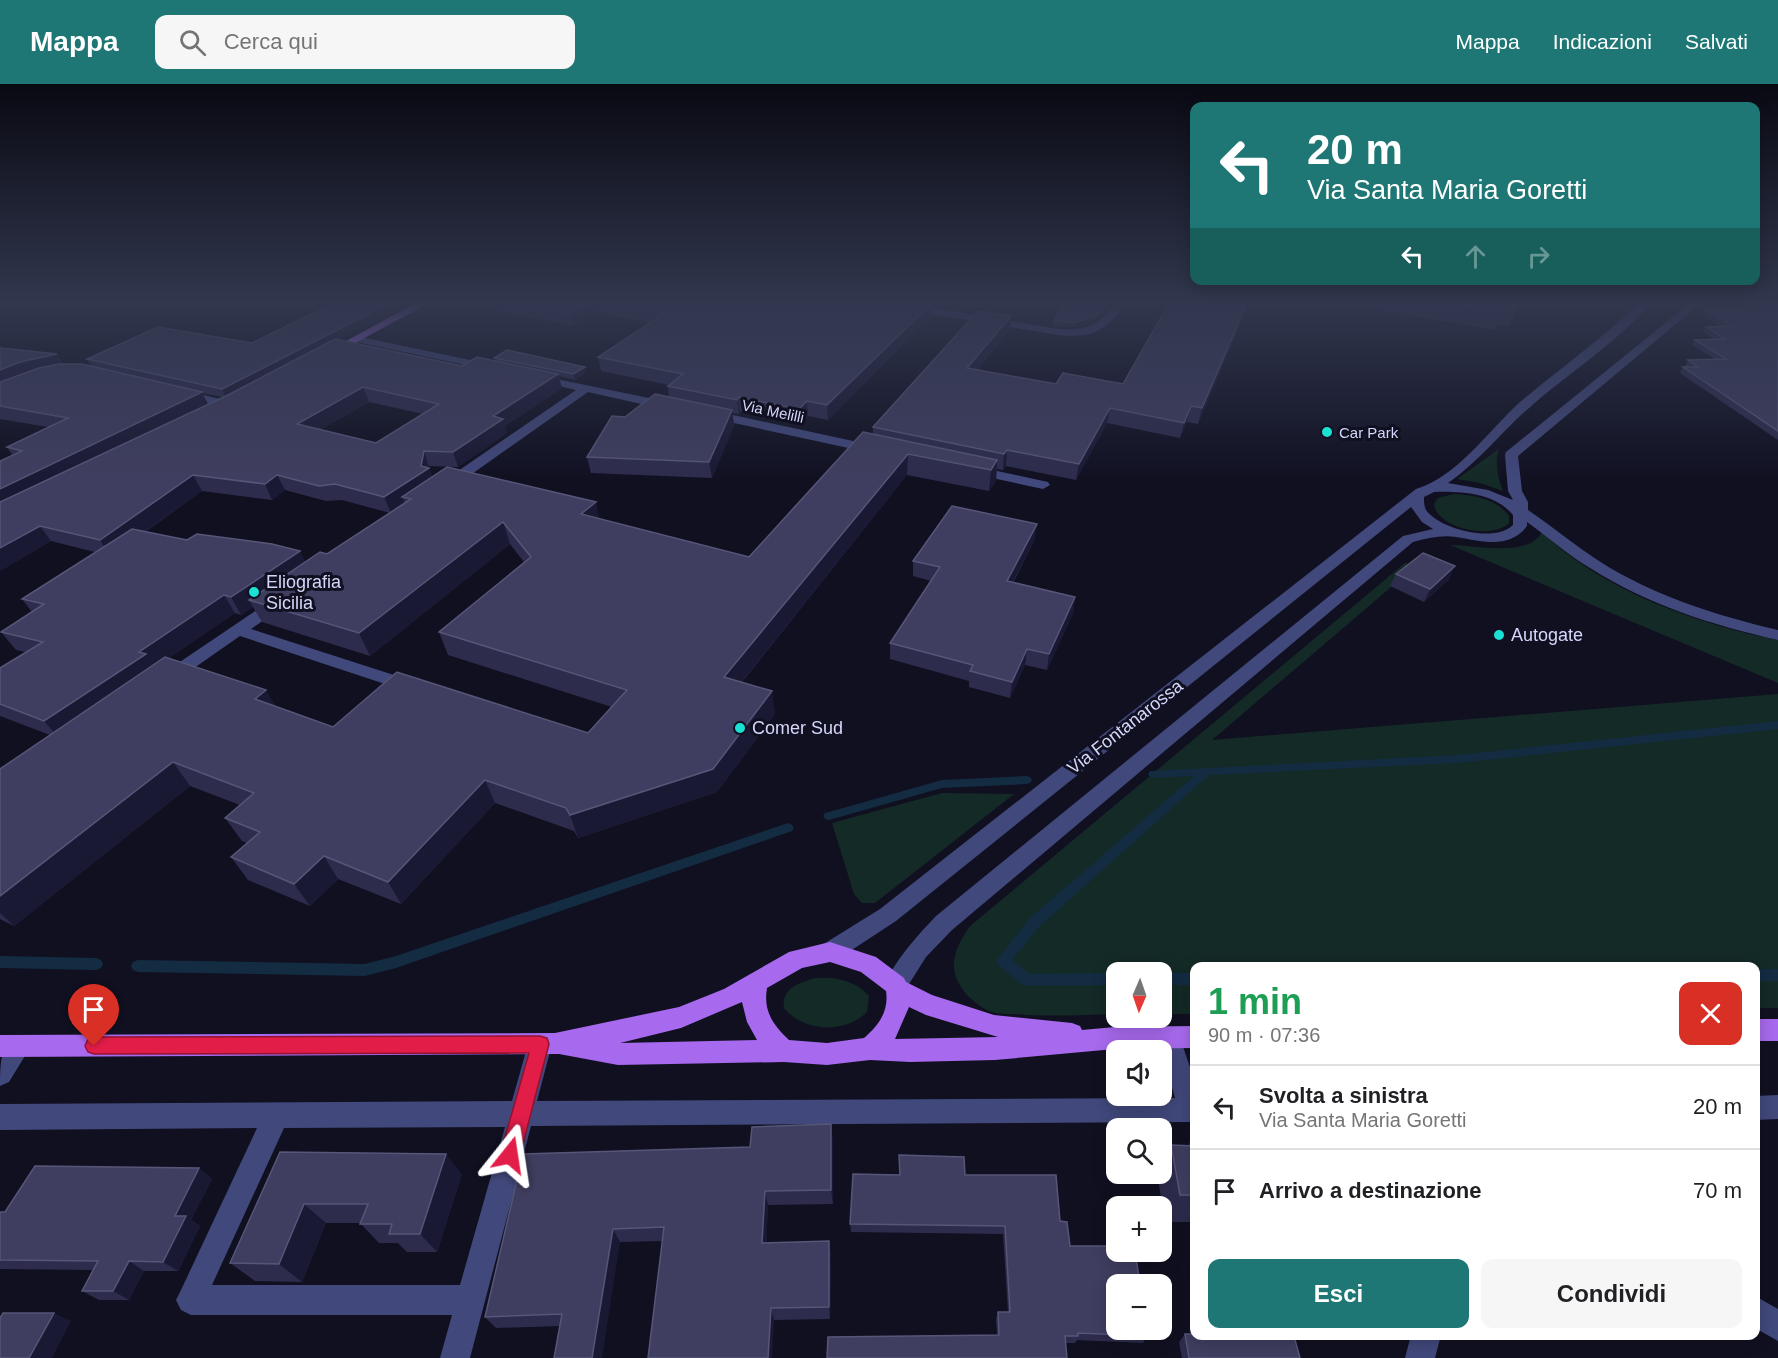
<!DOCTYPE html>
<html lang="it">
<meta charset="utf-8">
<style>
:root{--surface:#fff;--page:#f6f6f6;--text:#202124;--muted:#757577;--line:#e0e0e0;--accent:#1e7774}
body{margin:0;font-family:Arial,sans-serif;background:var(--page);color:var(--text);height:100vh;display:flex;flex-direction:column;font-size:22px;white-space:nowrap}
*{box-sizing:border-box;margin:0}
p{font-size:20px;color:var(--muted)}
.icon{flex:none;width:33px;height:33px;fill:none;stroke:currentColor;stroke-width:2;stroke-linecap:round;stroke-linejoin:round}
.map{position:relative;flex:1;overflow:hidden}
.drawer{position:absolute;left:1190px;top:878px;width:570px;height:378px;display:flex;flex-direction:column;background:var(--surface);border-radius:12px;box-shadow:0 3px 15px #0003}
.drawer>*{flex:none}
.hud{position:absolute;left:1190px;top:18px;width:570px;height:183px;border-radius:12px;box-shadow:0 3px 15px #0003;background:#1e7774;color:#fff;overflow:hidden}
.needle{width:39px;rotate:182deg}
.fabs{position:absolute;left:1106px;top:878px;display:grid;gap:12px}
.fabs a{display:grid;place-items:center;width:66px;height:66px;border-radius:12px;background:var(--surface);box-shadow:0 3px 15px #0003;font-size:30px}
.pin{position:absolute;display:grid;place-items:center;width:51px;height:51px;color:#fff;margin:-62px -26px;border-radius:50% 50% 50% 0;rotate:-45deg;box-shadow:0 0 6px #0007}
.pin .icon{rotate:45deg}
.me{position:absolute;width:66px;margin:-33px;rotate:15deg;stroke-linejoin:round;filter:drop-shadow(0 0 4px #0008)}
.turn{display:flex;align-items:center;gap:21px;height:126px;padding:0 18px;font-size:27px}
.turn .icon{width:78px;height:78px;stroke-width:2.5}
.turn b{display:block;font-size:42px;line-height:51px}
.lanes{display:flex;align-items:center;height:57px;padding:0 18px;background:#0003;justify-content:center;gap:30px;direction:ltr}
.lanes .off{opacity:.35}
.round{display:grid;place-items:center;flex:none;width:63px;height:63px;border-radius:12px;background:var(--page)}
.overview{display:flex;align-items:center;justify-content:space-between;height:102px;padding:0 18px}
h1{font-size:36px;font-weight:600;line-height:45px;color:#1e9e55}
.cta{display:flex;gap:12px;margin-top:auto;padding:12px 18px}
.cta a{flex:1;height:69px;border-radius:12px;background:var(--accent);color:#fff;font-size:24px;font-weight:600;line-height:69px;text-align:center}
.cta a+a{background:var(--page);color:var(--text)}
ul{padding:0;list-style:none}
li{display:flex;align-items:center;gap:18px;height:84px;padding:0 18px;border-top:2px solid var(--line)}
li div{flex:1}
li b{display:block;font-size:22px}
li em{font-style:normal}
header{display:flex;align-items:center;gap:36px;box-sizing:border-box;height:84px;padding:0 30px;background:var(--accent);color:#fff}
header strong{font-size:28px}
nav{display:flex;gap:33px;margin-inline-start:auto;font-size:21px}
.search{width:420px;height:54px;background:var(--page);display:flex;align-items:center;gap:15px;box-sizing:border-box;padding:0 21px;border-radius:12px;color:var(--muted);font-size:22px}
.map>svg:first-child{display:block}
.green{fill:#142a26}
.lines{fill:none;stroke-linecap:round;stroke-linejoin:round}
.stream{fill:#132c42;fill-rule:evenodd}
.minor{fill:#41487b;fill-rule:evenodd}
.major{fill:#a769ed;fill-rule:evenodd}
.wall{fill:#2d2c4d;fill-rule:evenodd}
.shaded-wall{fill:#1a1934}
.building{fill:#3f3e60;stroke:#565678;stroke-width:1.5;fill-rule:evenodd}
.route{fill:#e11d48;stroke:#92132f;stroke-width:1.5}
.poi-dot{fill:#1be1d5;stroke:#101021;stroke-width:2}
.labels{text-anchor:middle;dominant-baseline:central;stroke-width:6;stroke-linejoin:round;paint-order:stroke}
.far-street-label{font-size:15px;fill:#d5d7fa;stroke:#101021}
.far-poi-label{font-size:15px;fill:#d5d7fa;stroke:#101021;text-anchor:start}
.poi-label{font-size:18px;fill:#d5d7fa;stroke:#101021;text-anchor:start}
.street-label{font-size:18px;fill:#d5d7fa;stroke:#101021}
</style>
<header>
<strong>Mappa</strong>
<div class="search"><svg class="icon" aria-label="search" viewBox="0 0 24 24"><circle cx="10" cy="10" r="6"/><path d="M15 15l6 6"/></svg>Cerca qui</div>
<nav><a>Mappa</a><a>Indicazioni</a><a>Salvati</a></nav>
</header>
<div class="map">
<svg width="1778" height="1274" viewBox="0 0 1778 1274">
<rect width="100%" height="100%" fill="#101021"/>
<g class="green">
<path d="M1499,365C1494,377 1498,395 1503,407L1480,399L1457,395Z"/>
<path d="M1454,410C1474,411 1497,415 1509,432V439C1493,456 1437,445 1434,420L1438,414Z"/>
<path d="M1542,448C1601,506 1699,541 1778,556V599L1450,461C1475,461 1528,474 1542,448Z"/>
<path d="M1405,479L1417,481L1212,656L1778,610V924H1755V882H1194V930H1161V888H1116V930C1082,931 1048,933 1015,930C1008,930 998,930 992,928C984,926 975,918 969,913C946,889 952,869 969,843Z"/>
<path d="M942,709L1014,710L875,819H862L854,810L832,739Z"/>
<path d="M815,894C835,893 855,896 869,912L867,928C845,950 803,948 784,924C781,904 799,899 815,894Z"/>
</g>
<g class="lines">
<g class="stream">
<path d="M1778,637V645L1458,679L1209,691L1040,842L1012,876L1029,890L1116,889V901L1026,902L1021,900L998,881L996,877L1030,834L1194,692L1154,694L1150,693L1148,690L1150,687L1458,671Z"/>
<path d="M1026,692L1030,693L1032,696L1030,699L1026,700L942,704L829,736L825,735L823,732L825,729L829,728L942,696Z"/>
<path d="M788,739L792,741L794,744L792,747L396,884L365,892L138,888L133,886L131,882L133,878L138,876L365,880L396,872Z"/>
<path d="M0,872L96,874L101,876L103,880L101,884L96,886L0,884Z"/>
<rect x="1755" y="885" width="23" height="12"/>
<rect x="1161" y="889" width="33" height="12"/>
</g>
<g class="minor">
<path d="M878,219H902L1058,245C1085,247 1099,242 1115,219H1125C1106,248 1093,254 1058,251L883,222Z"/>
<path d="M1640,219H1651C1617,259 1568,289 1529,324C1501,348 1479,378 1448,399L1488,406L1513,416L1508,407L1505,371L1506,368L1690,219H1701L1518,372L1522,407L1528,418V426C1552,442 1574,461 1599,477C1654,512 1715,531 1778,546V556C1712,541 1648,521 1590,484C1568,471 1548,453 1527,438V442C1510,466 1481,457 1456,453C1442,451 1427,454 1413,458L952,846L926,873L904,908L896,911L888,908L884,901C897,874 916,853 936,832L1403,452L1433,445L1422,438L1411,423L896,837L838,875L830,878L822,875L819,868L822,861L880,825L1416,405C1458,392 1488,347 1520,318C1560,285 1602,254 1640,219ZM1434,408C1461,407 1495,409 1513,431V441C1496,459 1440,446 1426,426C1424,422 1424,418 1424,413Z"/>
<path d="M356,252L489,280L495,283L489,286L352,257L351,255Z"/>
<path d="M537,291L668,318L674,322L668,326L588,308L452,404H442L440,401L442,398L576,306L533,296V292Z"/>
<path d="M183,306L232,318L234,321L228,325L179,312V308Z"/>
<path d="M710,326L876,362L882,366L876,370L706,333L704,330Z"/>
<path d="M974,382L1048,398L1050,401L1043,405L969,389L967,386L969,383Z"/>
<path d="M279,513L287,518L285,521L251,545L397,592L400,596L397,600H385L240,552L174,598H162L159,594L162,590L273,515Z"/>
<path d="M1169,942L1177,945L1194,995V1038L531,1042L470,1274H440L452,1231H191L181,1226L176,1216L181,1206L257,1044L0,1046V1020L512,1017L528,960L531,952L540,949L549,952L552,960L537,1017L1175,1014L1157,953L1161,945ZM505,1043L460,1201H212L284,1044Z"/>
<path d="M19,951L28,954L31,962L9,998L0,1002C0,981 0,959 19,951Z"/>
<path d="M1778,1011V1035L1755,1036V1012Z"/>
<path d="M1755,1212L1778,1225V1257L1755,1244Z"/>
<path d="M1411,1251H1441L1435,1274H1405Z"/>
</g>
<g class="major">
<path d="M416,219H429L333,271L329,272L324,269Z"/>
<path d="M830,858L876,873L904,894L906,898L932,911L994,931L1072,939L1080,942L1082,946L1115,943L1194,942V964L1115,965L995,976L910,978L870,976L827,981L784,978L618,981L559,970L0,973V951L555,949L679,923L724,905L789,868ZM830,878L861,888L886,907C889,927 879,941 864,954L827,959L789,956C773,941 763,927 767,904L802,884ZM742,918L747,938L757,956L620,959L681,944ZM909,923L926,931L998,953L895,955Z"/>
<rect x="1755" y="935" width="23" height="22"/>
</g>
</g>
<g class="wall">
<path d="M334,219H392L394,227L338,256L462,282L495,277L494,274L586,288L575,296L559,292L562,304L505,342L507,349L458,383L429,382V384L432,393L749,473L873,350V343L1011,232L1010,246L977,286L1056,300H1123L1249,219L1198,340L1187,338L1180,354L1107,339L1076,396L1006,382L1003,386L997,385L996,397L989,407L907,391L742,598L775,630L717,708L578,754L574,747L495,719L401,820L338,795L310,822L248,796L231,773L247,759L242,757L225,734L240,721L190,702L14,842L0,835V685L50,651L0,632V584L26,568L16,566L1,548L32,528L22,515L95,468L51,457L0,487L13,372L7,363L48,343L0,335V264L57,270L63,280L91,282L87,275L252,259ZM202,309L222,313L208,320ZM369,318L423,330L376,359L320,346ZM285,406L326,417L342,416L390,429L327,470L306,478L187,456L145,448L202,407L272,416ZM510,460L524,478L439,548L448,571L612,623L588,649L333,643L276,623L169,574L235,529L241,531L253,523L262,538L370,572Z"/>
<path d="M494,219H926L930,233L828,336L808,332L800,339L740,327L739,330L732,329L734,341L712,394L591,389L587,373L625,333L669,313L668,302L669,301L601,287L598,273L650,239L595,228L573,242L497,227Z"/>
<path d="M1064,219H1109L1096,236L1076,243L1053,242L1054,237Z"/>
<path d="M1336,219H1518L1517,225L1509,243L1497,241L1495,246Z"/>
<path d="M1759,219H1778V356L1680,289L1683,283H1687L1685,282L1688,276L1715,275L1692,261L1695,256L1714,255L1703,248L1706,243L1721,242L1700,229L1703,224L1756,223Z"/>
<path d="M1035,455L1013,499L1075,513L1073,529L1047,586L1025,581L1010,614L969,603V597L890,575V559L931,497L913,492V477Z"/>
<path d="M1396,490L1449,495L1424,518L1390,502Z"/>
<path d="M1194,1049V1138H1165L1157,1089H1161V1082L1171,1061L1188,1062Z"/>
<path d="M833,1055V1120L768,1121L766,1159L831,1170L830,1235L774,1236L662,1157L620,1158L560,1242L496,1244L485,1233L523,1070L750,1063Z"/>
<path d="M280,1068L462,1090L437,1168H407L398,1159H379L360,1139H326L302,1198L255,1197L230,1179Z"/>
<path d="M199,1084L212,1095L191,1136L200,1142L178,1187H144L129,1216H99L82,1207L93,1186L0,1185V1128H5Z"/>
<path d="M899,1091H965L1060,1137L1070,1162L1147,1252L1143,1259L1077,1256L1075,1259H1066L997,1251L996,1235L998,1228H1008L1003,1150L851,1148L850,1140Z"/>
<path d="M1185,1250L1300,1274H1182L1179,1258Z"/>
</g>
<g class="shaded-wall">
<path d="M390,219H392L394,227L226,314L222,305Z"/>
<path d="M586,219H593L595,228L573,242L570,229Z"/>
<path d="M1106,219H1109L1096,236L1076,243V238Z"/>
<path d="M1247,219H1249L1198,340L1202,324Z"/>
<path d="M931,220L930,233L828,336L827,321Z"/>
<path d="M1011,232L1010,246L966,299L967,284Z"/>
<path d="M57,270L65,284L0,305V286L20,278Z"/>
<path d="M585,283L586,288L575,296L573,290Z"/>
<path d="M558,290L562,304L505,342L507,349L458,383L453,368L493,332Z"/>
<path d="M363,303L369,318L304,355L297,340Z"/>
<path d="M202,308L209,323L0,426V405Z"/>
<path d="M738,313L740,327L739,330L737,316Z"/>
<path d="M807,317L808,332L800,339L799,325Z"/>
<path d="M1191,322L1187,338L1180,354L1184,339Z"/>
<path d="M1110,324L1107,339L1076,396L1079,380Z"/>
<path d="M732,326L734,341L712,394L709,378Z"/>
<path d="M1007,366L1006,382L1003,386L1004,370Z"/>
<path d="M424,367L434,399L402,413L405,419L391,429L384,413L421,382Z"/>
<path d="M908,370L907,391L727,616L724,593Z"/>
<path d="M997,376L996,397L989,407L991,386Z"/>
<path d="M193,391L202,407L110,472L100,456Z"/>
<path d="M277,391L285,406L272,416L265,400Z"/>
<path d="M596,418L601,440L581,430Z"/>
<path d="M503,438L510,460L370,572L359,549Z"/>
<path d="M1037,440L1035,455L1005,513L1007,497Z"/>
<path d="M40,442L51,457L0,487V464Z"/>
<path d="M300,467L309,485L249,516L253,523L241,531L231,513Z"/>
<path d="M1455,482L1449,495L1424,518L1430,505Z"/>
<path d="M224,511L235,529L155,584L60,655L44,637L139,568Z"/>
<path d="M1075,513L1073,529L1047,586L1049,570Z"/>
<path d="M1027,565L1025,581L1010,614L1012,598Z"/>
<path d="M266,606L280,629L255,615Z"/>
<path d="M772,607L775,630L717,708L578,754L570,731Z"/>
<path d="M173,678L190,702L14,842L0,829V812Z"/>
<path d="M485,696L495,719L401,820L388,798Z"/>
<path d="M324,772L338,795L310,822L294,800Z"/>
<path d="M831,1040L833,1055V1120L831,1106Z"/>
<path d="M446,1070L462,1090L437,1168L420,1150Z"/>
<path d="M199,1084L212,1095L191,1136L200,1142L178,1187L163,1178L175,1132Z"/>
<path d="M765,1107L768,1121L766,1172L762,1159Z"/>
<path d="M304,1120L326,1139L302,1198L279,1180Z"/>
<path d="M613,1145L620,1158L602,1274H592Z"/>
<path d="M829,1157L831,1170L830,1235L829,1223Z"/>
<path d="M129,1177L144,1187L129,1216L113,1207Z"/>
<path d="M771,1224L774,1236L772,1274H768Z"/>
<path d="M54,1229L71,1237L52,1274H29Z"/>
</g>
<g class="building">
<path d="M334,219H390L222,305L87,275L158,243L252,259Z"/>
<path d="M518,219H586L570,229Z"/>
<path d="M614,219H926L931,220L827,321L807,317L799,325L738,313L737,316L668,302L683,290L598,273L665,229Z"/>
<path d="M1064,219H1106L1097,231L1076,238L1054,237Z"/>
<path d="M1169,219H1247L1202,324L1191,322L1184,339L1110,324L1079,380L1007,366L1004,370L873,343L978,227L1011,232L967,284L1056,300L1063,289L1123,300Z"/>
<path d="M1447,219H1518L1517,225L1504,223L1503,228Z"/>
<path d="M1761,219H1778V347L1683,283H1698L1688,276L1726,275L1695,256L1725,255L1706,243L1732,242L1703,224L1768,223Z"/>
<path d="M335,255L462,282L477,273L558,290L493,332L503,335L453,368L424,367L421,382L429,384L384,413L335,400L319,402L277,391L265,400L193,391L100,456L40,442L0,464V418L226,312ZM363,303L439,320L376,359L297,340Z"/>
<path d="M0,264L57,270L20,278L0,286Z"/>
<path d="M507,266L585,283L573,290L494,274Z"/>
<path d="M59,280H82L202,308L0,405V377L22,367L7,363L68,334L0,322V298L39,284Z"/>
<path d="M655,310L732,326L709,378L587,373L612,332L625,333Z"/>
<path d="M863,348L997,376L991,386L908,370L724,593L772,607L713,685L570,731L566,724L485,696L388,798L324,772L294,800L231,773L260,748L225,734L254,709L173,678L0,812V685L165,573L266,606L255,615L333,643L397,588L588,649L627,606L439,548L531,473L503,438L359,549L249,516L320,468L327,470L411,415L402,413L447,383L596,418L581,430L749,473Z"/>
<path d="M952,422L1037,440L1007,497L1075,513L1049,570L1027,565L1012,598L970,587L973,581L890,559L940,483L913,477Z"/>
<path d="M132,445L187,456L197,450L272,460L300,467L231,513L224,511L139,568L146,570L44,637L0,620V584L43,558L1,548L44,520L22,515Z"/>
<path d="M1423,469L1455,482L1430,505L1396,490Z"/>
<path d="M831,1040V1106L765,1107L762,1159L829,1157V1223L771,1224L768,1274H648L664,1143L613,1145L592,1274H554L562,1230L485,1233L523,1070L750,1063L752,1043Z"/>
<path d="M1171,1061L1194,1062V1111H1180Z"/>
<path d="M280,1068L446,1070L420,1150H389L392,1140H360L368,1120H304L279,1180L230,1179Z"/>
<path d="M899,1071L964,1073L965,1091H1056L1060,1137L1067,1138L1070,1162H1116V1167H1135L1140,1200H1116V1245H1146L1147,1252L1078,1249V1252H1065L1067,1274H827L828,1253L999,1251L998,1228H1010L1005,1142L850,1140L853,1090L900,1091Z"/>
<path d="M35,1082L199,1084L175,1132H186L163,1178L129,1177L113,1207H82L98,1177L0,1176V1128H5Z"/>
<path d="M3,1229H54L29,1274H0V1234Z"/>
<path d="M1185,1250H1194V1251L1294,1252L1300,1274H1189Z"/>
</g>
<linearGradient id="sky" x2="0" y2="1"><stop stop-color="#090912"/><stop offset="0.55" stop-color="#31374e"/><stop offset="1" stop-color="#31374e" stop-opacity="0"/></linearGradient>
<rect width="1778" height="397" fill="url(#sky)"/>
<path class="route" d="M540,952L547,954L549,960L520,1071L518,1078L510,1081L503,1078L500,1071L529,969L94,970L88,968L85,962L88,955L94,953Z"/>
<g class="poi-dot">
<circle cx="1327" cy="348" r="6"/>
<circle cx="254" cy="508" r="6"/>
<circle cx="1499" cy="551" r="6"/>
<circle cx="740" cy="644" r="6"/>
</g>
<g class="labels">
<g class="far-street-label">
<text transform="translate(773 327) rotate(12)">Via Melilli</text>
</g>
<g class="far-poi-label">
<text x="1339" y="348">Car Park</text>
</g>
<g class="poi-label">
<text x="266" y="498">Eliografia<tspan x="266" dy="21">Sicilia</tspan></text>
<text x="1511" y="551">Autogate</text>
<text x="752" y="644">Comer Sud</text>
</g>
<g class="street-label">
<text transform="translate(1125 643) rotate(-38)">Via Fontanarossa</text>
</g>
</g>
</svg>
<div class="fabs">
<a><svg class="needle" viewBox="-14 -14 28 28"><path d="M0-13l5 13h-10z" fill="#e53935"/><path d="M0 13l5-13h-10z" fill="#757577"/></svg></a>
<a><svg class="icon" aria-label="sound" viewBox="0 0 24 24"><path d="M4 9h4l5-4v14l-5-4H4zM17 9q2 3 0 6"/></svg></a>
<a><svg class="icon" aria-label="search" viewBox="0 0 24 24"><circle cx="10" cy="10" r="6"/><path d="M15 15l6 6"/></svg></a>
<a>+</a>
<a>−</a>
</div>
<div class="pin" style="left:94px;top:962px;background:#d93025"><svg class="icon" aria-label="arrive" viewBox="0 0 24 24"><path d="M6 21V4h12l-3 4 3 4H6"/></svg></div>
<svg class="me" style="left:510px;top:1071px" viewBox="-20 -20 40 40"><path d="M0-17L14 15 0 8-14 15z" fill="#e11d48" stroke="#fff" stroke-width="4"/></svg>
<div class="hud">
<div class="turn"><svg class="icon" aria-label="left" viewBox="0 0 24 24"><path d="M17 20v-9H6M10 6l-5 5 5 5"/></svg><div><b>20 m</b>Via Santa Maria Goretti</div></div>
<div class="lanes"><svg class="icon" aria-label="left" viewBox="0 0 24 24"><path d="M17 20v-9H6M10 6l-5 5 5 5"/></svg><svg class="icon off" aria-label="ahead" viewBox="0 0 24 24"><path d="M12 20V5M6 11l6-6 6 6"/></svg><svg class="icon off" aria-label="right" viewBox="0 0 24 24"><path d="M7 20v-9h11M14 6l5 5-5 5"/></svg></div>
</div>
<section class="drawer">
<div class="overview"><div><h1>1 min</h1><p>90 m · 07:36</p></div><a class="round" style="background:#d93025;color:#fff"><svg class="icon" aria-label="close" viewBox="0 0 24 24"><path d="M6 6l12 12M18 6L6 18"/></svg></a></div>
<ul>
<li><svg class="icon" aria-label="left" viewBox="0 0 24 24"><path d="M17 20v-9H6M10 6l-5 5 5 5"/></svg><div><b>Svolta a sinistra</b><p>Via Santa Maria Goretti</p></div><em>20 m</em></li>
<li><svg class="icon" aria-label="arrive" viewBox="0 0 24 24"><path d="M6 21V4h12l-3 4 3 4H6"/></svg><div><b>Arrivo a destinazione</b></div><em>70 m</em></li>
</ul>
<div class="cta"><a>Esci</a><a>Condividi</a></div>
</section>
</div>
